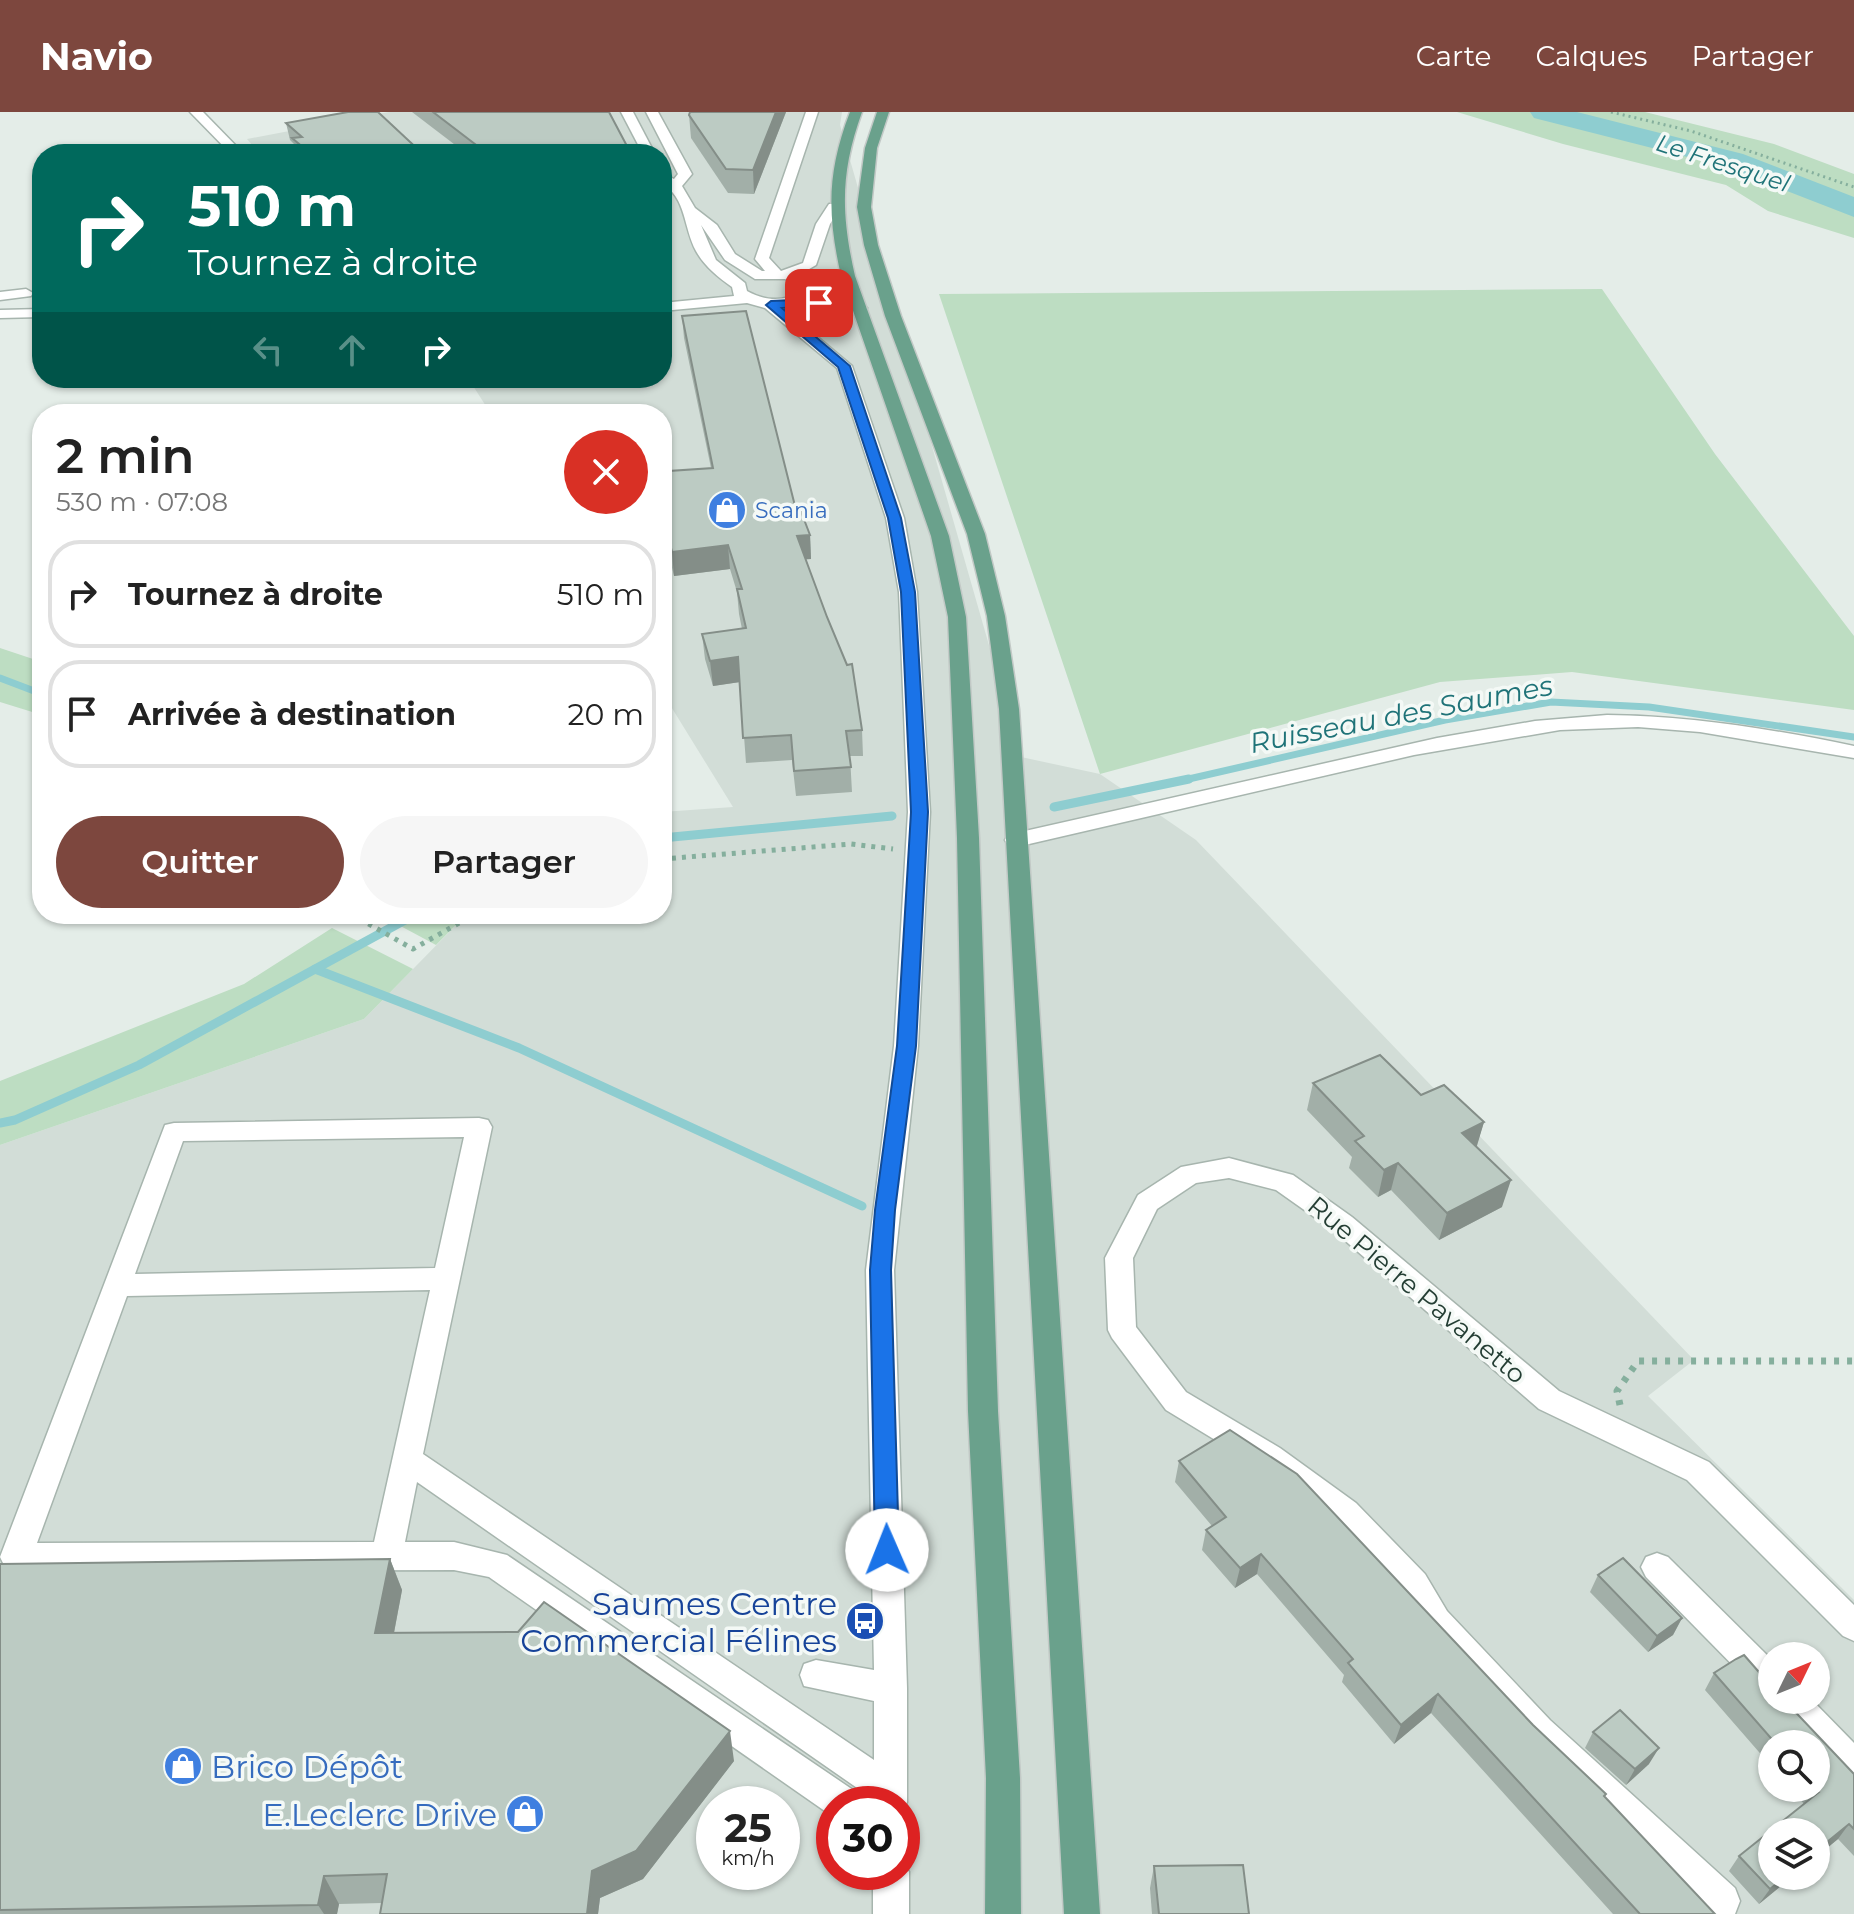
<!DOCTYPE html>
<html lang="fr">
<meta charset="utf-8">
<style>
:root{--surface:#fff;--page:#f6f6f6;--text:#222;--muted:#767676;--line:#e0e0e0;--accent:#7d473e}
body{margin:0;font-family:Montserrat,sans-serif;background:var(--page);color:var(--text);height:100vh;display:flex;flex-direction:column;font-size:30px;white-space:nowrap}
*{box-sizing:border-box;margin:0}
p{font-size:26px;color:var(--muted)}
.icon{flex:none;width:44px;height:44px;fill:none;stroke:currentColor;stroke-width:2;stroke-linecap:round;stroke-linejoin:round}
.map{position:relative;flex:1;overflow:hidden}
.details{position:absolute;left:32px;top:292px;width:640px;height:520px;display:flex;flex-direction:column;background:var(--surface);border-radius:32px;box-shadow:0 2px 6px #0004}
.details>*{flex:none}
.guide{position:absolute;left:32px;top:32px;width:640px;height:244px;border-radius:32px;box-shadow:0 2px 6px #0004;background:#00695c;color:#fff;overflow:hidden}
.needle{width:52px;rotate:47deg}
.fabs{position:absolute;left:1758px;top:1530px;display:grid;gap:16px}
.fabs a{display:grid;place-items:center;width:72px;height:72px;border-radius:50%;background:var(--surface);box-shadow:0 2px 6px #0004;font-size:40px}
.speed{position:absolute;left:696px;top:1674px;display:flex;gap:16px;font-size:40px;font-weight:700;text-align:center}
.speed>*{display:grid;place-content:center;width:104px;height:104px;border-radius:50%;background:var(--surface);box-shadow:0 2px 6px #0004;line-height:1}
.speed small{font-size:20px;font-weight:400}
.speed .limit{border:12px solid #d22;background:#fff;color:#111}
.pin{position:absolute;display:grid;place-items:center;width:68px;height:68px;color:#fff;margin:-34px;border-radius:16px;box-shadow:0 4px 12px #0006}
.me{position:absolute;width:88px;margin:-44px;rotate:359deg;stroke-linejoin:round;filter:drop-shadow(0 0 6px #0008)}
.turn{display:flex;align-items:center;gap:28px;height:168px;padding:0 24px;font-size:36px}
.turn .icon{width:104px;height:104px;stroke-width:2.5}
.turn b{display:block;font-size:56px;line-height:68px}
.lanes{display:flex;align-items:center;height:76px;padding:0 24px;background:#0003;justify-content:center;gap:40px;direction:ltr}
.lanes .off{opacity:.35}
.round{display:grid;place-items:center;flex:none;width:84px;height:84px;border-radius:42px;background:var(--page)}
.summary{display:flex;align-items:center;justify-content:space-between;height:136px;padding:0 24px}
h1{font-size:48px;font-weight:600;line-height:60px}
.action{display:flex;gap:16px;margin-top:auto;padding:16px 24px}
.action a{flex:1;height:92px;border-radius:48px;background:var(--accent);color:#fff;font-size:32px;font-weight:600;line-height:92px;text-align:center}
.action a+a{background:var(--page);color:var(--text)}
ul{padding:0;list-style:none}
li{display:flex;align-items:center;gap:24px;height:108px;margin:0 16px 12px;padding:0 8px;border:4px solid var(--line);border-radius:32px}
li div{flex:1}
li b{display:block;font-size:30px}
li em{font-style:normal}
header{display:flex;align-items:center;gap:48px;box-sizing:border-box;height:112px;padding:0 40px;background:var(--accent);color:#fff}
header strong{font-size:38px}
nav{display:flex;gap:44px;margin-inline-start:auto;font-size:28px}
.map>svg:first-child{display:block}
.built{fill:#d2ddd7;fill-rule:evenodd}
.green{fill:#bdddc2}
.lines{fill:none;stroke-linecap:round;stroke-linejoin:round}
.stream-far1{stroke:#8ecdd0;stroke-width:7}
.stream{stroke:#8ecdd0;stroke-width:9}
.river{fill:#8ecdd0;fill-rule:evenodd}
.minor-casing{stroke:#a7b5ae;stroke-width:3}
.major-casing{stroke:#c2c9c6;stroke-width:3}
.path-far2{stroke:#85af9d;stroke-width:3;stroke-dasharray:2 4;stroke-linecap:butt}
.path-far1{stroke:#85af9d;stroke-width:5;stroke-dasharray:4 6;stroke-linecap:butt}
.path{stroke:#85af9d;stroke-width:7;stroke-dasharray:5 8;stroke-linecap:butt}
.minor{fill:#fff;fill-rule:evenodd}
.major{fill:#6aa18c;fill-rule:evenodd}
.wall{fill:#a2afa8}
.shaded-wall{fill:#848e88}
.building{fill:#bccbc3;stroke:#848e88;stroke-width:2}
.route{fill:#1a73e8;stroke:#114b97;stroke-width:2}
.labels{text-anchor:middle;dominant-baseline:central;stroke-width:7;stroke-linejoin:round;paint-order:stroke}
.far-shop-label{font-size:22px;fill:#366cbe;stroke:#f4f9f6;text-anchor:start}
.far-water-label{font-size:24px;font-style:italic;fill:#1f7378;stroke:#f4f9f6}
.street-label{font-size:26px;fill:#243e34;stroke:#f4f9f6}
.water-label{font-size:28px;font-style:italic;fill:#1f7378;stroke:#f4f9f6}
.near-transit-label{font-size:32px;fill:#164399;stroke:#f4f9f6;text-anchor:end}
.near-shop-label{font-size:32px;fill:#366cbe;stroke:#f4f9f6;text-anchor:start}
</style>
<header>
<strong>Navio</strong>
<nav><a>Carte</a><a>Calques</a><a>Partager</a></nav>
</header>
<div class="map">
<svg width="1854" height="1802" viewBox="0 0 1854 1802">
<rect width="100%" height="100%" fill="#e4ede8"/>
<path class="built" d="M389,0H842L840,13L1021,645L1100,662L1196,728L1694,1248L1648,1284L1854,1488V1802H0V1033L364,907L467,802H662V700L733,695L662,580V302H491L468,266H662V42H260L247,27ZM1772,1544H1816V1588H1772ZM1772,1632H1816V1676H1772ZM714,1692H782V1760H714ZM834,1692H902V1760H834ZM1772,1720H1816V1764H1772Z"/>
<g class="green">
<path d="M1457,0H1645L1774,32L1854,62V126L1768,99L1726,73L1563,32Z"/>
<path d="M1602,177L1715,342L1854,524V598L1572,560L1440,570L1100,662L939,182Z"/>
<path d="M0,536L42,550V603L0,590Z"/>
<path d="M378,802H467L436,833Z"/>
<path d="M332,816L413,857L364,907L0,1033V969L244,872Z"/>
</g>
<g class="lines">
<g class="stream-far1">
<path d="M0,566L42,582"/>
<path d="M1180,669L1445,608L1551,590L1649,595L1854,625"/>
</g>
<g class="stream">
<path d="M1054,695L1189,667"/>
<path d="M662,726L892,704"/>
<path d="M315,857L519,936L862,1094"/>
<path d="M0,1011L15,1008L139,953L416,802"/>
</g>
<path class="river" d="M1530,0H1577L1743,42L1854,85V105L1723,54L1534,6Z"/>
<g class="minor-casing">
<g id="minor">
<path d="M190,0H203L244,42H231Z"/>
<path d="M621,0H633L655,42H643Z"/>
<path d="M646,0H658L692,62L682,74L695,96L717,113L735,142L762,159H765L755,147L806,0H818L769,146L781,159L803,151L816,112L829,92H839L841,95L830,112L816,153L799,163L817,173L815,182L810,187L844,188L867,196L860,200L844,196H783L852,254L904,406L917,480L930,700L918,934L894,1158L907,1576V1690L902,1702V1692H874L873,1687L417,1370L405,1430H454L507,1443L856,1680L861,1692H834L832,1704L489,1465L454,1458L16,1459L5,1455L0,1445L165,1013L174,1011L479,1006L488,1008L492,1015L423,1342L874,1648V1589L804,1574L800,1563L804,1552L816,1548L874,1558L866,1158L894,934L908,700L899,480L886,406L837,256L765,196L747,191L662,199V191L734,184L732,175C718,165 705,155 696,139C683,115 687,87 662,71V61L674,67L678,62ZM701,113L725,148L755,167H785L802,175L801,180C783,190 765,189 747,179L745,171L716,148ZM464,1025L435,1156L135,1162L183,1029ZM430,1178L374,1430L37,1431L127,1184Z"/>
<path d="M26,177L33,181L31,184L0,188V180Z"/>
<path d="M42,197V205L0,206V198Z"/>
<path d="M1607,603C1691,604 1772,617 1854,634V646L1700,620L1638,615L1560,618L1414,643L1016,735L1008,733L1005,728L1008,723L1016,721L1437,626L1535,609Z"/>
<path d="M1229,1046L1293,1063L1352,1105L1559,1279L1709,1350L1854,1493V1529L1843,1524L1687,1368L1539,1297L1334,1119L1276,1078L1229,1066L1196,1071L1157,1097L1133,1146L1136,1215L1186,1280L1280,1336L1356,1391L1425,1462L1447,1499L1550,1608L1735,1776L1740,1789L1735,1802H1709L1526,1630L1425,1519L1403,1482L1334,1409L1258,1354L1166,1298L1112,1226L1108,1218L1105,1146L1138,1083L1181,1055Z"/>
<path d="M1657,1441L1668,1445L1772,1548V1585L1760,1581L1646,1465L1641,1455L1646,1445Z"/>
<path d="M1774,1588H1812L1854,1631V1671L1842,1667L1816,1639V1632H1809L1778,1599Z"/>
<path d="M902,1747L909,1760V1802H873V1760H902Z"/>
</g>
</g>
<g class="major-casing">
<g id="major">
<path d="M850,0H862C840,61 841,102 855,164L949,424L966,505L979,726L998,1299L1020,1666L1021,1802H985L986,1666L968,1299L957,726L948,505L931,424L841,164C827,101 827,60 850,0Z"/>
<path d="M877,0H889L877,36L871,95L878,133L901,204L985,422L1005,504L1019,597L1100,1802H1064L999,597L987,504L967,422L885,204L864,133L857,95L865,36Z"/>
</g>
</g>
<path class="path-far2" d="M1611,0L1691,19L1854,75"/>
<g class="path-far1">
<path d="M662,747L851,732L893,737"/>
<path d="M351,802L413,837L475,802"/>
</g>
<path class="path" d="M1620,1293L1617,1279L1638,1249H1854"/>
<use href="#minor" class="minor"/>
<use href="#major" class="major"/>
</g>
<g class="wall">
<path d="M412,0H609L628,42H467Z"/>
<path d="M786,0L754,82L728,81L691,26L689,3Z"/>
<path d="M286,11L423,42H296L294,32L290,28Z"/>
<path d="M682,204L810,423L811,447H806L862,618L863,644H850L852,680L796,684L792,648L746,651L740,570L713,574L705,547L702,522L742,517L739,502L737,480L730,457L674,464L662,414V365L711,356L684,226Z"/>
<path d="M1313,971L1421,983L1484,1010L1476,1035L1502,1095L1439,1128L1391,1078L1378,1085L1349,1056L1352,1045L1307,998Z"/>
<path d="M1179,1349L1533,1613L1606,1682L1605,1685L1715,1802H1613L1431,1601L1394,1632L1342,1570L1344,1563L1257,1462L1235,1476L1202,1438L1206,1418L1212,1414L1175,1370Z"/>
<path d="M390,1447L402,1478L394,1521L734,1649L643,1767L600,1786L598,1802H380L382,1791L339,1792L337,1802H0V1452Z"/>
<path d="M1598,1463L1682,1506L1673,1523L1648,1540L1590,1480Z"/>
<path d="M1714,1561L1803,1609L1854,1662V1744L1838,1727L1759,1792L1729,1759L1739,1744L1804,1692L1791,1676H1816V1632H1772V1655L1705,1578Z"/>
<path d="M1593,1620L1649,1652L1626,1673L1585,1636Z"/>
<path d="M1154,1754L1249,1802H1152L1150,1776Z"/>
</g>
<g class="shaded-wall">
<path d="M776,0H786L754,82L753,58Z"/>
<path d="M628,36V42H570Z"/>
<path d="M810,423L811,447L798,448L797,424Z"/>
<path d="M728,433L730,457L674,464L672,440Z"/>
<path d="M738,545L740,570L713,574L710,549Z"/>
<path d="M1484,1010L1476,1037L1462,1021Z"/>
<path d="M1398,1051L1391,1078L1378,1085L1384,1058Z"/>
<path d="M1511,1068L1502,1095L1439,1128L1447,1101Z"/>
<path d="M1261,1442L1257,1462L1235,1476L1240,1456Z"/>
<path d="M390,1447L402,1478L388,1552L375,1521Z"/>
<path d="M1682,1506L1673,1523L1648,1540L1657,1524Z"/>
<path d="M1438,1582L1431,1601L1394,1632L1401,1613Z"/>
<path d="M730,1619L734,1649L643,1767L600,1786L598,1802H587L592,1759Z"/>
<path d="M1659,1636L1649,1652L1626,1673L1635,1657Z"/>
<path d="M1849,1712L1838,1727L1816,1745V1739Z"/>
<path d="M324,1764L339,1792L337,1802H324L318,1793Z"/>
<path d="M1786,1764H1793L1759,1792L1770,1777Z"/>
</g>
<g class="building">
<path d="M348,0H378L423,42H311L292,26L302,25L286,11Z"/>
<path d="M433,0H609L628,36L570,42H488Z"/>
<path d="M690,0H776L753,58L726,57L689,3Z"/>
<path d="M746,199L796,398L800,397L810,423L797,424L827,505L847,553L852,552L862,618L846,619L851,655L794,659L791,623L743,626L738,545L710,549L702,522L746,516L737,477H742L728,433L672,440L662,400V365H670L669,359L713,356L682,204Z"/>
<path d="M1380,943L1421,983L1444,973L1484,1010L1462,1021L1511,1068L1447,1101L1398,1051L1384,1058L1355,1029L1364,1024L1313,971Z"/>
<path d="M1230,1318L1297,1362L1533,1613L1606,1682L1604,1684L1715,1802H1640L1438,1582L1401,1613L1348,1551L1353,1547L1261,1442L1240,1456L1206,1418L1226,1405L1179,1349Z"/>
<path d="M1623,1446L1682,1506L1657,1524L1598,1463Z"/>
<path d="M390,1447L375,1521L518,1520L544,1490L730,1619L636,1739L592,1759L587,1802H380L387,1762L324,1764L318,1793L0,1798V1452Z"/>
<path d="M1744,1543L1772,1575V1588H1784L1854,1662V1717L1849,1712L1816,1739V1720H1772V1764H1786L1770,1777L1739,1744L1819,1680L1815,1676L1816,1632H1776L1714,1561L1736,1547Z"/>
<path d="M1620,1598L1659,1636L1635,1657L1593,1620Z"/>
<path d="M1243,1753L1249,1802H1159L1154,1754Z"/>
</g>
<path class="route" d="M819,187L823,188V193L782,196L850,254L901,406L915,480L928,700L916,934L895,1098L891,1158L899,1438L895,1445L887,1448L879,1445L875,1438L870,1158L875,1098L897,934L911,700L901,480L888,406L838,255L766,193L771,189Z"/>
<defs>
<g id="shop-disc" transform="scale(2)"><circle r="9.5" fill="#3f7fe0" stroke="#f4f9f6"/><path d="M-5-2.5h2.3a2.7 3.5 0 0 1 5.4 0H5L5.5 6h-11ZM-1.5-2.5h3a1.5 2.3 0 0 0-3 0Z" fill="#fff"/></g>
<g id="bus-disc" transform="scale(2)"><circle r="9.5" fill="#1a4fb4" stroke="#f4f9f6"/><path d="M-5-6H5V4H4V6H2V4H-2V6H-4V4H-5ZM-3.5-4V0h7V-4ZM-3.5 1.2v1.5H-2V1.2ZM2 1.2v1.5H3.5V1.2Z" fill="#fff"/></g>
</defs>
<g fill-rule="evenodd">
<use href="#shop-disc" x="727" y="398"/>
<use href="#bus-disc" x="865" y="1509"/>
<use href="#shop-disc" x="183" y="1654"/>
<use href="#shop-disc" x="525" y="1702"/>
</g>
<g class="labels">
<g class="far-shop-label">
<text x="755" y="398">Scania</text>
</g>
<g class="far-water-label">
<text transform="translate(1723 51) rotate(18)">Le Fresquel</text>
</g>
<g class="street-label">
<text transform="translate(1417 1178) rotate(40)">Rue Pierre Pavanetto</text>
</g>
<g class="water-label">
<text transform="translate(1401 602) rotate(-11)">Ruisseau des Saumes</text>
</g>
<g class="near-transit-label">
<text x="837" y="1491">Saumes Centre<tspan x="837" dy="37">Commercial Félines</tspan></text>
</g>
<g class="near-shop-label">
<text x="211" y="1654">Brico Dépôt</text>
<text x="497" y="1702" text-anchor="end">E.Leclerc Drive</text>
</g>
</g>
</svg>
<div class="fabs">
<a><svg class="needle" viewBox="-14 -14 28 28"><path d="M0-13l5 13h-10z" fill="#e53935"/><path d="M0 13l5-13h-10z" fill="#767676"/></svg></a>
<a><svg class="icon" aria-label="search" viewBox="0 0 24 24"><circle cx="10" cy="10" r="6"/><path d="M15 15l6 6"/></svg></a>
<a><svg class="icon" aria-label="layers" viewBox="0 0 24 24"><path d="M12 4l9 5-9 5-9-5zM3 14l9 5 9-5"/></svg></a>
</div>
<div class="speed"><div>25<small>km/h</small></div><div class="limit">30</div></div>
<div class="pin" style="left:819px;top:191px;background:#d93025"><svg class="icon" aria-label="arrive" viewBox="0 0 24 24"><path d="M6 21V4h12l-3 4 3 4H6"/></svg></div>
<svg class="me" style="left:887px;top:1438px" viewBox="-20 -20 40 40"><circle r="19" fill="#fff"/><path d="M0-13L10 11 0 6-10 11z" fill="#1a73e8"/></svg>
<div class="guide">
<div class="turn"><svg class="icon" aria-label="right" viewBox="0 0 24 24"><path d="M7 20v-9h11M14 6l5 5-5 5"/></svg><div><b>510 m</b>Tournez à droite</div></div>
<div class="lanes"><svg class="icon off" aria-label="left" viewBox="0 0 24 24"><path d="M17 20v-9H6M10 6l-5 5 5 5"/></svg><svg class="icon off" aria-label="ahead" viewBox="0 0 24 24"><path d="M12 20V5M6 11l6-6 6 6"/></svg><svg class="icon" aria-label="right" viewBox="0 0 24 24"><path d="M7 20v-9h11M14 6l5 5-5 5"/></svg></div>
</div>
<section class="details">
<div class="summary"><div><h1>2 min</h1><p>530 m · 07:08</p></div><a class="round" style="background:#d93025;color:#fff"><svg class="icon" aria-label="close" viewBox="0 0 24 24"><path d="M6 6l12 12M18 6L6 18"/></svg></a></div>
<ul>
<li><svg class="icon" aria-label="right" viewBox="0 0 24 24"><path d="M7 20v-9h11M14 6l5 5-5 5"/></svg><div><b>Tournez à droite</b></div><em>510 m</em></li>
<li><svg class="icon" aria-label="arrive" viewBox="0 0 24 24"><path d="M6 21V4h12l-3 4 3 4H6"/></svg><div><b>Arrivée à destination</b></div><em>20 m</em></li>
</ul>
<div class="action"><a>Quitter</a><a>Partager</a></div>
</section>
</div>
